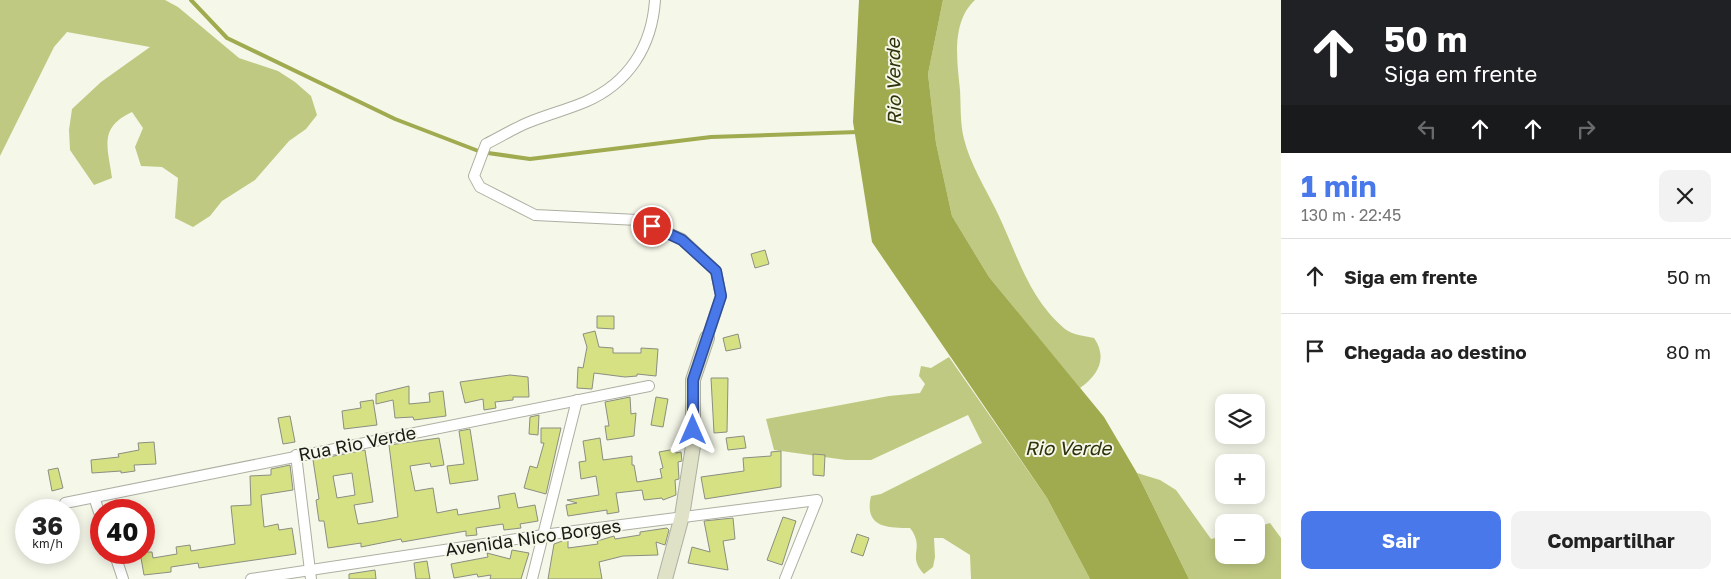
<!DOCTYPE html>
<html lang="pt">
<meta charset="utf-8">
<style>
:root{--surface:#fff;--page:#f2f2f2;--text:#222;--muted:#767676;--line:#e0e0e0;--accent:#4978ea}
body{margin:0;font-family:"Golos Text",sans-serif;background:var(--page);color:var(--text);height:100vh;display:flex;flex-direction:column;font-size:19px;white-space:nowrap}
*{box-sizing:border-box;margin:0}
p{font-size:16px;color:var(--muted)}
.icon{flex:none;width:28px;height:28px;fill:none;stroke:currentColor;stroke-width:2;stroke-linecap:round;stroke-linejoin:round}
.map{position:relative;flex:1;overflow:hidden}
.panel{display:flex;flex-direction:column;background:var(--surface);width:450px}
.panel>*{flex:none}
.top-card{background:#202124;color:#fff;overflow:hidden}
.buttons{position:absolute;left:1215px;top:394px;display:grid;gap:10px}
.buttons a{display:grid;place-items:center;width:50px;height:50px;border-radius:10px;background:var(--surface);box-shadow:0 2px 12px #0003;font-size:25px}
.speed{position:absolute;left:15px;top:499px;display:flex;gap:10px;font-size:25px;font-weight:700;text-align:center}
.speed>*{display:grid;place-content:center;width:65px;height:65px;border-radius:50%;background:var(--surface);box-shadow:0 2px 12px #0003;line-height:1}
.speed small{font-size:12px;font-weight:400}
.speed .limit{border:8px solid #d22;background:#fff;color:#111}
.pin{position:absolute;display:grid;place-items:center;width:42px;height:42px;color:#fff;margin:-21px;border:2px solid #fff;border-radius:50%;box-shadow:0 1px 5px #0007}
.me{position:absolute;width:55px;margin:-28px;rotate:0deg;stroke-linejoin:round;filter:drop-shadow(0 0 4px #0008)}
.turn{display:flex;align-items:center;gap:18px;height:105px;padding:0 20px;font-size:22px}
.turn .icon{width:65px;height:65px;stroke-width:2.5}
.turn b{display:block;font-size:35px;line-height:42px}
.lanes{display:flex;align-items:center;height:48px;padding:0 20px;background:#0003;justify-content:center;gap:25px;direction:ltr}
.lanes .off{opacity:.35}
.round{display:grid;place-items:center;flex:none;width:52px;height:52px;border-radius:10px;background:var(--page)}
.overview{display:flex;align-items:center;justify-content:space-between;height:85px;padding:0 20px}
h1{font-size:30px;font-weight:700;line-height:38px;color:var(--accent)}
.action{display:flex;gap:10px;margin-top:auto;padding:10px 20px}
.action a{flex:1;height:58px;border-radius:10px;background:var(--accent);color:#fff;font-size:20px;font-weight:700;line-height:58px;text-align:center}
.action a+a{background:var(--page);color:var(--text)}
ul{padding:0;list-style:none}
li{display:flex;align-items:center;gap:15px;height:75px;padding:0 20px;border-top:1px solid var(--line)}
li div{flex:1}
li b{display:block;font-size:19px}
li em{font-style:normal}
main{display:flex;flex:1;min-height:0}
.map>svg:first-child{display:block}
.green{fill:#c0c982}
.water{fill:#a0aa4e}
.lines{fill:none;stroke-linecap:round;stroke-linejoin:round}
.stream{stroke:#a0aa4e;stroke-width:4}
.building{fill:#d5e183;stroke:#8c8e81;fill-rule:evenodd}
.street-casing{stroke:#adafa2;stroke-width:12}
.secondary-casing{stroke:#adafa2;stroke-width:16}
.street{stroke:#fff;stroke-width:10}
.secondary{stroke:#e0e2c8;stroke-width:14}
.route-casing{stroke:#2f4e98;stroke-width:12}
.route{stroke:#4978ea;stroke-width:9}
.labels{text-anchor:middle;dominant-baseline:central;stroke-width:4;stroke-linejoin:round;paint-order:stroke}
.street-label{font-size:18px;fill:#191a15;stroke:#f5f7e9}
.water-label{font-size:19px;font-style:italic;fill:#2f320a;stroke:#f5f7e9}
</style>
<main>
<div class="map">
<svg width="1281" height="579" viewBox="0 0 1281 579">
<rect width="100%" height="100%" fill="#f5f7e9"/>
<g class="green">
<path d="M0,0H165L178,7L239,58L278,71L295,82L311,96L317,115L306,129L289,141L255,180L222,201L210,216L193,227L175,218L178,178L162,167L141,166L135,147L143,128L132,112C98,128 108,147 112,178L94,185L70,150L69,130L72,109L101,82L150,47L67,32L54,47L0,156Z"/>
<path d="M943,0H975C951,22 957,61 960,90C961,107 960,123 964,139C970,164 986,189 997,212C1017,253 1028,298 1065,329C1073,335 1084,336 1094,338C1108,358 1098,375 1080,388L989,277L952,216L936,143L928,74Z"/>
<path d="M949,357L1047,498L1090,579H971L970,555L943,538H934L935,557L933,567L924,574C906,555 926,549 910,528C886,528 864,527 871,496L881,494L982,443L968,415L871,460H846L774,450L766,419L889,396L920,393L925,384L919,376L921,366L931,368Z"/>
<path d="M1137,473L1160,480L1176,490L1211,539L1224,536V555H1256V527L1270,523L1281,538V579H1189Z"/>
</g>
<path class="water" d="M859,0H943L928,74L936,143L952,216L989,277L1104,417L1137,473L1189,579H1090L1047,498L872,242L853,122Z"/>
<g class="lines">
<path class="stream" d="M191,0L227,38L395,119L481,152L530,159L711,137L858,132"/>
</g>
<g class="building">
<path d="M765,250L769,264L755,268L751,254Z"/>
<path d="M597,316H614V329L597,328Z"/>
<path d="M595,331L599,347L613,348V353H641V348L658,349L656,376L637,374V376L625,377L594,373L592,389L577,388L578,367L583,368L587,347L583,334Z"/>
<path d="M738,334L741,348L726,351L723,338Z"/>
<path d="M510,375L528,377L529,397H513V400L495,402L496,408L484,410L483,399L465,403L460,382Z"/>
<path d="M711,378H728L727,432L714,433Z"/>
<path d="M409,386V404L430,402L429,393L443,391L446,416L414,420L413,417L395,418L393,400L376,404V394Z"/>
<path d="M630,397L631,414L636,413L634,436L607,440L605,426H609L605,402Z"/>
<path d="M656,397L668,399L663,427L651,425Z"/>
<path d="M373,400L377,425L344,429L342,411L361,408L360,402Z"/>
<path d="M539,415L538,435L529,434L530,417Z"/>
<path d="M290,416L295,442L283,444L278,418Z"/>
<path d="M541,428H561L546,494L524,488L530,466L537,468L544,443H541Z"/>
<path d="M470,429L478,480L450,484L447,466L464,464L459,431Z"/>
<path d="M744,436L746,448L728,450L726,438Z"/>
<path d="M439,438L444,465L431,467L430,463L410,466L415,491L433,488L437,513L457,509L458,515L500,508L498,496L515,493L518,508L535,505L538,521L520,524L521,528L504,530L503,524L476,528L477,535L466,536V531L402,542L401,539L361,547V543L328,548L324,521H319L316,500L319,499L313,460L365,450L373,502L354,505L358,524L377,521L398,517L389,445ZM352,473L355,495L337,498L333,476Z"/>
<path d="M600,438L603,460L632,456V465H634L637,482L662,478L660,469L663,468L659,452L675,449L676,453L681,452L682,461L678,462L679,479L675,480L676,495L663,500L662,498L644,500L642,490L616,493L619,512L607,514V510L568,516L566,505L577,503L567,500L599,495L596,476L581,479L579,462L586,461L583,441Z"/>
<path d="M154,442L156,464L134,465L135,471L121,473V471L92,473L91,460L119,457L118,454L139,450L138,443Z"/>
<path d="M781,451V487L705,499L701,477L744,471L743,458L771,456V452Z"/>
<path d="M813,454L825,455L824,476L813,475Z"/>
<path d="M290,465L293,490L261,495L264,527L278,524L279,530L292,528L296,554L199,568L198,563L171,567V572L144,575L140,552H152L153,558L177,554L176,547L190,545L191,551L235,544L231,506L251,505L250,476L271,475V469Z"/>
<path d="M58,468L63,488L52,491L48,470Z"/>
<path d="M783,517L796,521L782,565L767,560Z"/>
<path d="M733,518L735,539L723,541L728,570L688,563L692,547L710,552L704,521Z"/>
<path d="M667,528L669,530L665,545L656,542L658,555L623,556L599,562L602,579H548L554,544L568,539V548L598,544L597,541L614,536L615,539L640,535V532Z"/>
<path d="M857,534L869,538L863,556L851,552Z"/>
<path d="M512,550L529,553L521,579H490L491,575L478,577L477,574L454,578L451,564L488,557L487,553L510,559Z"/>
<path d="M427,561L430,579H416L414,563Z"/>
<path d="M375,570L376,579H349V574Z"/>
</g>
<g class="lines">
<g class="street-casing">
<g id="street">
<path d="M655,0C652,46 629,83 585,102C566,110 546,115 527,123C513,129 500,137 486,144L474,176L480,187L535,215L638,220L682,239L716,271L721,296L707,338"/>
<path d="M296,455L311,579"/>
<path d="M94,497L101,518"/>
<path d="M65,503L649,386"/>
<path d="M114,552L123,579"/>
<path d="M251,579L543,535L817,500L785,579"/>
<path d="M532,579L577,400"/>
</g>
</g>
<g class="secondary-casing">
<path id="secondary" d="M665,579L682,516L693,446V380L707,338"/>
</g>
<use href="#street" class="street"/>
<use href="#secondary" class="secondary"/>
</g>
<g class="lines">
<g class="route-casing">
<path id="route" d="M652,226L682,240L716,271L721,296L693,380V430"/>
</g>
<use href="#route" class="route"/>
</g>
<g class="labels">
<g class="street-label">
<text transform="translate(357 443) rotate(-11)">Rua Rio Verde</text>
<text transform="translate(533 537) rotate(-8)">Avenida Nico Borges</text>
</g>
<g class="water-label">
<text transform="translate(893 82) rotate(-91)">Rio Verde</text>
<text x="1068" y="447">Rio Verde</text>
</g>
</g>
</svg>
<div class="buttons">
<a><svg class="icon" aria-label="layers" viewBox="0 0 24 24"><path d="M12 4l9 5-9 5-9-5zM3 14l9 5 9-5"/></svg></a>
<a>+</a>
<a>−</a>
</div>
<div class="speed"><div>36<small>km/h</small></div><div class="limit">40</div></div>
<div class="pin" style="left:652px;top:226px;background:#d93025"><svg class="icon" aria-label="arrive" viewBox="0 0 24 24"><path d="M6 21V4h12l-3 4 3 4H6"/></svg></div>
<svg class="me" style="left:693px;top:430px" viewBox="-20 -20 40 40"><path d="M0-17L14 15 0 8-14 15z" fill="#4978ea" stroke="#fff" stroke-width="4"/></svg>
</div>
<section class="panel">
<div class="top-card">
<div class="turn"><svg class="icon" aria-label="ahead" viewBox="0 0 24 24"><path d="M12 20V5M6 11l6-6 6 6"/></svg><div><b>50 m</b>Siga em frente</div></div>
<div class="lanes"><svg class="icon off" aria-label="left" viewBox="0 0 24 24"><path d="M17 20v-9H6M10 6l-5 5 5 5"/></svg><svg class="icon" aria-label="ahead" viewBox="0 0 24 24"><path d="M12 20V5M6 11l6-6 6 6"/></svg><svg class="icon" aria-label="ahead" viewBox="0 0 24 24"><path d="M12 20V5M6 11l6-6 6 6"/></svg><svg class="icon off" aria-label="right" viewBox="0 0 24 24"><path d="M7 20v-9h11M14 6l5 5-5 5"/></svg></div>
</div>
<div class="overview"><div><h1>1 min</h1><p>130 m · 22:45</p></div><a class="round"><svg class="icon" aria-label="close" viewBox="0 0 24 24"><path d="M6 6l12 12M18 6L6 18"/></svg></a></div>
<ul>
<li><svg class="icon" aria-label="ahead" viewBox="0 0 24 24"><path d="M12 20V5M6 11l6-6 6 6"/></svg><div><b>Siga em frente</b></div><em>50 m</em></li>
<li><svg class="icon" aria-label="arrive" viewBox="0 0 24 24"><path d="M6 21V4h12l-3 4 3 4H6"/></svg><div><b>Chegada ao destino</b></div><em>80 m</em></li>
</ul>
<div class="action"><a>Sair</a><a>Compartilhar</a></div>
</section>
</main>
